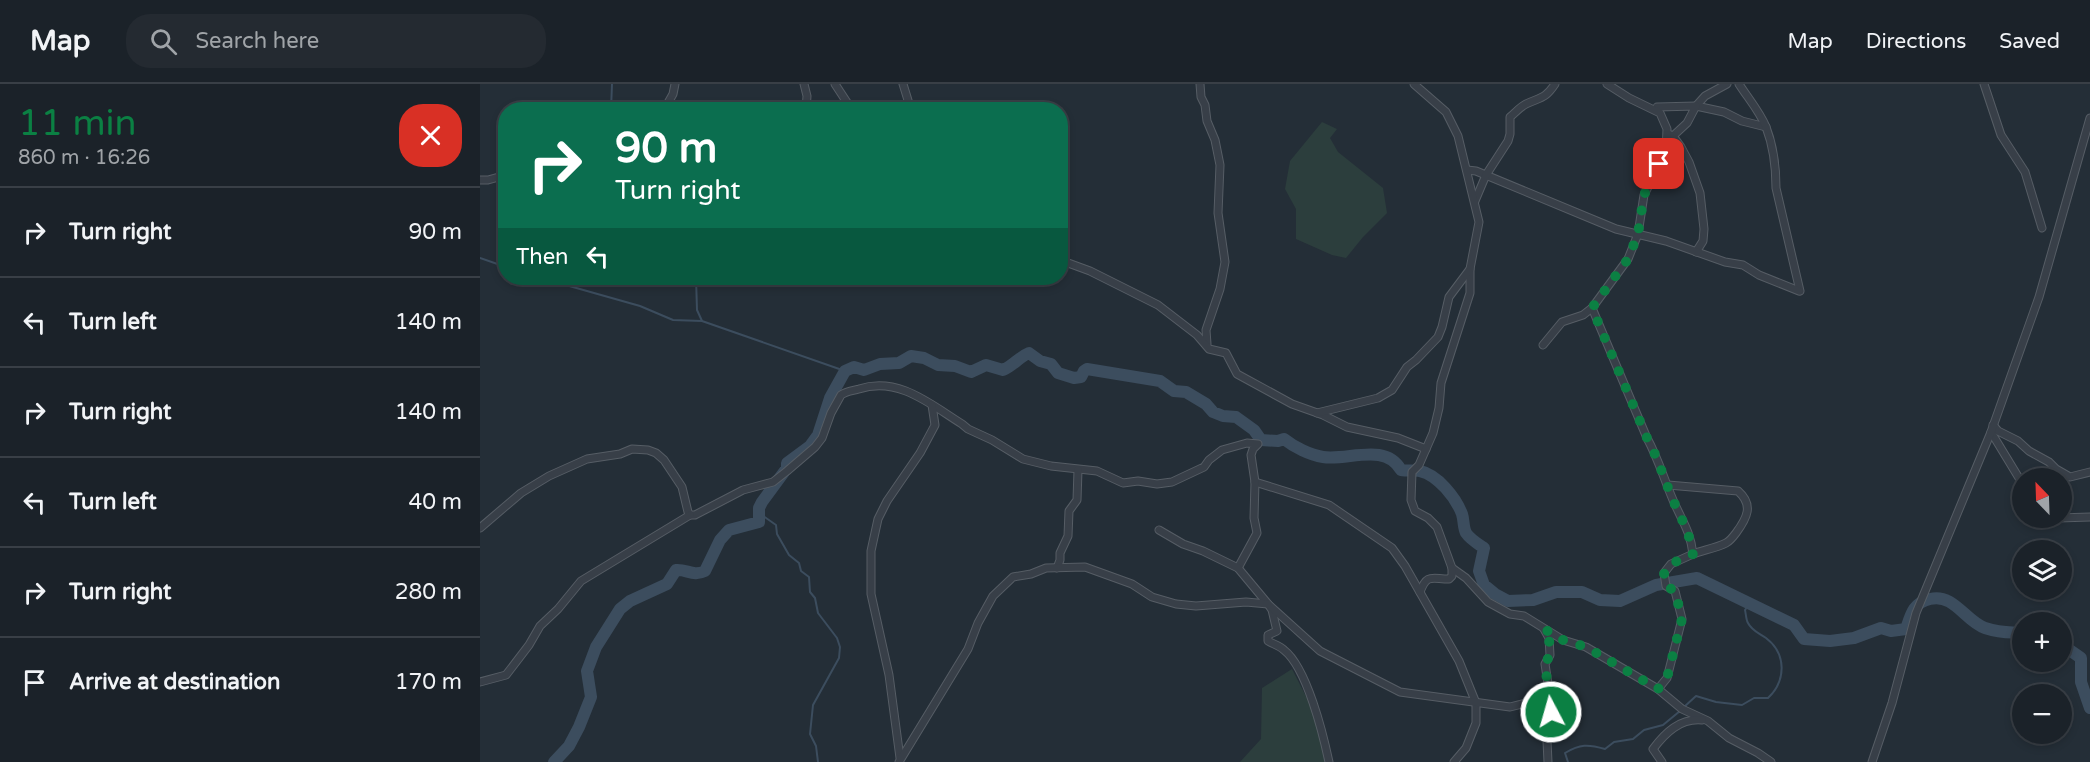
<!DOCTYPE html>
<meta charset="utf-8">
<style>
:root{--surface:#1b2229;--page:#242a31;--text:#f1f3f6;--muted:#a0a4a8;--line:#393f46;--accent:#0b8043}
body{margin:0;font-family:"Varela Round",sans-serif;background:var(--page);color:var(--text);height:100vh;display:flex;flex-direction:column;font-size:22px;white-space:nowrap}
*{box-sizing:border-box;margin:0}
p{font-size:20px;color:var(--muted)}
.icon{flex:none;width:33px;height:33px;fill:none;stroke:currentColor;stroke-width:2;stroke-linecap:round;stroke-linejoin:round}
.map{position:relative;flex:1;overflow:hidden}
.panel{display:flex;flex-direction:column;background:var(--surface);width:480px}
.panel>*{flex:none}
.hud{position:absolute;left:18px;top:18px;width:570px;height:183px;border-radius:24px;box-shadow:0 3px 9px #0003,0 0 0 2px var(--line);background:#0b6e4f;color:#fff;overflow:hidden}
.needle{width:39px;rotate:337deg}
.fabs{position:absolute;left:1532px;top:384px;display:grid;gap:12px}
.fabs a{display:grid;place-items:center;width:60px;height:60px;border-radius:50%;background:var(--surface);box-shadow:0 3px 9px #0003,0 0 0 2px var(--line);font-size:30px}
.pin{position:absolute;display:grid;place-items:center;width:51px;height:51px;color:#fff;margin:-26px;border-radius:12px;box-shadow:0 3px 9px #0006}
.me{position:absolute;width:66px;margin:-33px;rotate:354deg;stroke-linejoin:round;filter:drop-shadow(0 0 4px #0008)}
.turn{display:flex;align-items:center;gap:21px;height:126px;padding:0 18px;font-size:27px}
.turn .icon{width:78px;height:78px;stroke-width:2.5}
.turn b{display:block;font-size:42px;line-height:51px}
.then{display:flex;align-items:center;height:57px;padding:0 18px;background:#0003;gap:12px;font-size:22px}
.round{display:grid;place-items:center;flex:none;width:63px;height:63px;border-radius:24px;background:var(--page)}
.headline{display:flex;align-items:center;justify-content:space-between;height:102px;padding:0 18px}
h1{font-size:36px;font-weight:600;line-height:45px;color:var(--accent)}
ul{padding:0;list-style:none}
li{display:flex;align-items:center;gap:18px;height:90px;padding:0 18px;border-top:2px solid var(--line)}
li div{flex:1}
li b{display:block;font-size:22px}
li em{font-style:normal}
header{display:flex;align-items:center;gap:36px;box-sizing:border-box;height:84px;padding:0 30px;background:var(--surface);border-bottom:2px solid var(--line)}
header strong{font-size:28px}
nav{display:flex;gap:33px;margin-inline-start:auto;font-size:21px}
.search{width:420px;height:54px;background:var(--page);display:flex;align-items:center;gap:15px;box-sizing:border-box;padding:0 21px;border-radius:24px;color:var(--muted);font-size:22px}
main{display:flex;flex:1;min-height:0}
.map>svg:first-child{display:block}
.green{fill:#2c3e3d}
.lines{fill:none;stroke-linecap:round;stroke-linejoin:round}
.stream{stroke:#3c4d5e;stroke-width:2}
.river{stroke:#3c4d5e;stroke-width:12}
.minor-casing{stroke:#565d65;stroke-width:9}
.minor{stroke:#383f48;stroke-width:7}
.route{stroke:#0b8043;stroke-width:10;stroke-dasharray:0 18}
</style>
<header>
<strong>Map</strong>
<div class="search"><svg class="icon" aria-label="search" viewBox="0 0 24 24"><circle cx="10" cy="10" r="6"/><path d="M15 15l6 6"/></svg>Search here</div>
<nav><a>Map</a><a>Directions</a><a>Saved</a></nav>
</header>
<main>
<section class="panel">
<div class="headline"><div><h1>11 min</h1><p>860 m · 16:26</p></div><a class="round" style="background:#d93025;color:#fff"><svg class="icon" aria-label="close" viewBox="0 0 24 24"><path d="M6 6l12 12M18 6L6 18"/></svg></a></div>
<ul>
<li><svg class="icon" aria-label="right" viewBox="0 0 24 24"><path d="M7 20v-9h11M14 6l5 5-5 5"/></svg><div><b>Turn right</b></div><em>90 m</em></li>
<li><svg class="icon" aria-label="left" viewBox="0 0 24 24"><path d="M17 20v-9H6M10 6l-5 5 5 5"/></svg><div><b>Turn left</b></div><em>140 m</em></li>
<li><svg class="icon" aria-label="right" viewBox="0 0 24 24"><path d="M7 20v-9h11M14 6l5 5-5 5"/></svg><div><b>Turn right</b></div><em>140 m</em></li>
<li><svg class="icon" aria-label="left" viewBox="0 0 24 24"><path d="M17 20v-9H6M10 6l-5 5 5 5"/></svg><div><b>Turn left</b></div><em>40 m</em></li>
<li><svg class="icon" aria-label="right" viewBox="0 0 24 24"><path d="M7 20v-9h11M14 6l5 5-5 5"/></svg><div><b>Turn right</b></div><em>280 m</em></li>
<li><svg class="icon" aria-label="arrive" viewBox="0 0 24 24"><path d="M6 21V4h12l-3 4 3 4H6"/></svg><div><b>Arrive at destination</b></div><em>170 m</em></li>
</ul>
</section>
<div class="map">
<svg width="1610" height="678" viewBox="0 0 1610 678">
<rect width="100%" height="100%" fill="#242e37"/>
<g class="green">
<path d="M842,38L857,45L850,54L858,68L903,104L907,129L883,153L866,174L852,171L816,155V125L805,105L810,77Z"/>
<path d="M812,585L833,626L845,678H760L781,655L782,604Z"/>
</g>
<g class="lines">
<g class="stream">
<path d="M131,26L132,0"/>
<path d="M0,174L26,183"/>
<path d="M61,194L160,222L193,236L222,237L365,287"/>
<path d="M216,194L217,226L222,237"/>
<path d="M279,429L296,441L297,450L309,471L319,479L321,487L329,493L330,508L335,514L338,529L357,554L360,563L359,574L333,621L330,650L336,662L338,678"/>
<path d="M1204,623L1216,612L1236,618L1262,621L1274,614H1288C1306,597 1307,570 1286,554C1279,549 1272,547 1268,539C1266,536 1266,530 1265,526L1270,519"/>
<path d="M1088,678L1085,669C1100,660 1108,660 1125,665L1134,658L1153,655L1164,646L1183,641L1200,627"/>
</g>
<g class="river">
<path d="M1581,560L1601,574V598L1610,624"/>
<path d="M74,678L89,662L99,643L111,613L107,587L116,563L140,525L150,517L187,500L196,486C207,485 213,493 225,487L240,456L249,446L279,438V424L282,418L307,384V379L330,362L338,351L350,314L365,287L374,283L384,286L400,280L419,279L431,272L444,274L458,281L475,282L491,288L506,281L523,286C533,282 539,273 549,269L560,277L571,280L578,289L594,294L601,293L604,287L607,285L680,297L694,307L706,308L726,320L733,328L743,332L756,333L774,346L781,356L798,357L804,355C814,363 830,371 843,373C868,377 905,358 921,386C927,387 935,386 940,387C958,391 976,414 982,430C984,436 983,443 986,449C990,455 998,460 1004,464L999,487L1004,501L1015,510L1028,517L1053,516L1076,508H1102L1120,516L1140,517L1176,501L1217,494L1314,541L1324,555L1350,557L1374,554L1401,544L1411,547L1426,545C1431,530 1433,519 1450,515C1474,509 1485,537 1505,544C1517,548 1530,549 1542,548"/>
</g>
<g class="minor-casing">
<g id="minor">
<path d="M324,0L327,12L326,26"/>
<path d="M355,0L372,26"/>
<path d="M423,0L431,26"/>
<path d="M720,0L721,13L725,21L727,37L735,56L740,81L738,129L745,178L740,205L726,246L727,260"/>
<path d="M1247,0L1225,12L1216,22L1244,28L1262,37L1286,43"/>
<path d="M1259,0C1268,14 1280,28 1286,43C1293,61 1296,85 1296,104L1320,207"/>
<path d="M1504,0L1521,51L1545,88L1562,144"/>
<path d="M1177,23L1216,22L1207,39L1193,52"/>
<path d="M184,26L193,10L195,0"/>
<path d="M1188,50L1193,52L1201,63L1209,78L1220,109L1224,145L1223,157L1216,168"/>
<path d="M987,86L996,87L1136,145L1186,157L1245,178L1263,181L1279,191L1319,207"/>
<path d="M0,96H8L26,91"/>
<path d="M995,117L1006,91L1028,57L1030,50V33C1035,29 1040,23 1046,20C1061,13 1065,15 1075,0"/>
<path d="M580,176L610,187L678,221L717,251L729,265L746,269L757,290L812,320L843,331L867,343L918,354L946,365"/>
<path d="M990,185V209L961,299L959,324L953,349L939,381L932,388L931,416L935,427L948,434L957,443L972,484L986,494L1008,518L1030,530L1044,532L1083,556L1106,563L1178,605L1202,625L1228,637L1249,654L1278,669L1291,678"/>
<path d="M1112,224L1167,354C1178,374 1184,395 1193,416C1202,437 1210,446 1213,470L1191,480L1184,489L1186,502L1195,507L1202,535L1187,594L1178,605"/>
<path d="M1063,261L1082,238L1103,231L1112,224L1148,175L1158,150L1164,111L1186,67L1187,45L1180,29L1149,14L1127,0"/>
<path d="M837,329L898,314L912,306L927,283L936,276L958,253L962,243L969,213L990,185L999,138L978,52L966,28L934,0"/>
<path d="M1513,341L1518,347L1538,357L1549,367L1569,378L1576,385L1590,393L1610,388"/>
<path d="M1511,348L1542,399"/>
<path d="M775,398L849,421L912,464L925,482L979,577L996,619V639L986,664L974,678"/>
<path d="M1188,401L1258,407C1274,421 1267,434 1256,449C1253,453 1250,457 1246,459C1236,464 1224,466 1213,470"/>
<path d="M1579,434L1610,433"/>
<path d="M0,444L41,409L69,392L107,375L140,370L152,365L168,366L176,369L184,376L202,403L208,428L210,431H215L263,406L293,398L307,387L335,363L342,354L351,329L361,311C367,307 372,307 379,305C418,292 450,320 482,340L488,345L512,356L543,375L571,382L617,387L643,399L658,397L677,400L692,398L724,383L729,376L742,366L767,359L778,360L773,365L771,371L775,398L774,434L777,449L758,484"/>
<path d="M679,446L703,460L723,467L758,484L788,520L792,526L797,547L788,551V557C793,560 800,562 804,566C827,584 843,650 849,678"/>
<path d="M577,484L580,476V469L588,452L589,427L597,416L598,386"/>
<path d="M940,508C947,489 952,495 969,495L972,492V484"/>
<path d="M0,598L26,591L49,561L60,542L78,525L101,497L210,431"/>
<path d="M420,674L409,591L391,510V467L398,435L407,417L440,369L455,341L452,321"/>
<path d="M419,678L488,565L498,539L513,512L533,493L551,490L566,484L605,483L652,500L672,513L696,520L716,522L766,518L788,520L840,567L920,608L1030,623L1070,613L1065,580L1070,571L1069,554L1064,545"/>
<path d="M1068,678L1067,657L1072,643L1070,613"/>
<path d="M1182,678L1173,665C1185,649 1200,634 1222,636"/>
<path d="M1392,678L1412,619L1436,529L1511,348L1559,213L1610,34"/>
</g>
</g>
<use href="#minor" class="minor"/>
</g>
<g class="lines">
<path class="route" d="M1071,628L1065,580L1070,571L1069,554L1064,545L1083,556L1106,563L1178,605L1187,594L1202,535L1195,507L1186,502L1184,489L1191,480L1213,470C1209,446 1202,437 1193,416C1184,395 1178,374 1167,354L1112,224L1148,175L1158,150L1164,111L1179,80"/>
</g>
</svg>
<div class="fabs">
<a><svg class="needle" viewBox="-14 -14 28 28"><path d="M0-13l5 13h-10z" fill="#e53935"/><path d="M0 13l5-13h-10z" fill="#a0a4a8"/></svg></a>
<a><svg class="icon" aria-label="layers" viewBox="0 0 24 24"><path d="M12 4l9 5-9 5-9-5zM3 14l9 5 9-5"/></svg></a>
<a>+</a>
<a>−</a>
</div>
<div class="pin" style="left:1179px;top:80px;background:#d93025"><svg class="icon" aria-label="arrive" viewBox="0 0 24 24"><path d="M6 21V4h12l-3 4 3 4H6"/></svg></div>
<svg class="me" style="left:1071px;top:628px" viewBox="-20 -20 40 40"><circle r="17" fill="#0b8043" stroke="#fff" stroke-width="3"/><path d="M0-11L8 9 0 5-8 9z" fill="#fff"/></svg>
<div class="hud">
<div class="turn"><svg class="icon" aria-label="right" viewBox="0 0 24 24"><path d="M7 20v-9h11M14 6l5 5-5 5"/></svg><div><b>90 m</b>Turn right</div></div>
<div class="then">Then<svg class="icon" aria-label="left" viewBox="0 0 24 24"><path d="M17 20v-9H6M10 6l-5 5 5 5"/></svg></div>
</div>
</div>
</main>
